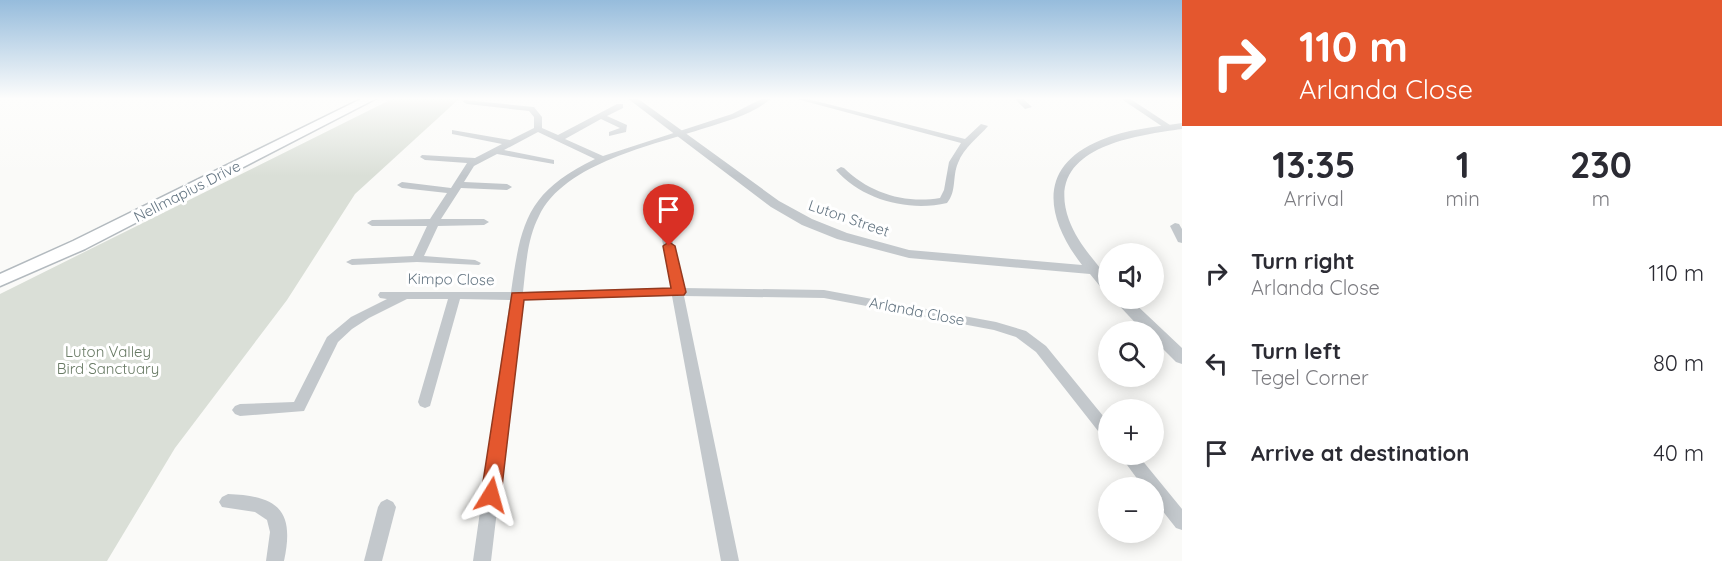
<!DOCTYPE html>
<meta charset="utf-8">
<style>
:root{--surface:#fff;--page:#f2f2f3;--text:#2b2b33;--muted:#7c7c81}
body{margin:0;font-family:Quicksand,sans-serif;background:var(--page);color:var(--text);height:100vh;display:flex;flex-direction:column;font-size:22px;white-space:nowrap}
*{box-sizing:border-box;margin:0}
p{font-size:20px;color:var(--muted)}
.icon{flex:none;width:33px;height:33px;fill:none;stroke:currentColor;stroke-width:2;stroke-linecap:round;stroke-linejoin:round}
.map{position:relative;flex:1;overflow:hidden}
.side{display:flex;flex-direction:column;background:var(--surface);width:540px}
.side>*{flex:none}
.guide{background:#e4572e;color:#fff;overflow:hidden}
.tools{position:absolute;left:1098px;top:243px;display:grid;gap:12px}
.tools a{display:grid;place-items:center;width:66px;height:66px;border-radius:50%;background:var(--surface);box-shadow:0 3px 15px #0003;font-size:30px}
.pin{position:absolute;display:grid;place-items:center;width:51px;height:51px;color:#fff;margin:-62px -26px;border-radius:50% 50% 50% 0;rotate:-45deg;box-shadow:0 0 6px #0007}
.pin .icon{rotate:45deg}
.me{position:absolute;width:66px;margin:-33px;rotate:8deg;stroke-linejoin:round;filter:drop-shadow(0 0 4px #0008)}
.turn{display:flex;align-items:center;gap:21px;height:126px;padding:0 18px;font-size:27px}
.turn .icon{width:78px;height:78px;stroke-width:2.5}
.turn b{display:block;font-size:42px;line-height:51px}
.eta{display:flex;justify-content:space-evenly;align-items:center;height:102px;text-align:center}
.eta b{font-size:36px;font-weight:700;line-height:42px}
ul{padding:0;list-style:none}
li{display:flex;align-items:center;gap:18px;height:90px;padding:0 18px}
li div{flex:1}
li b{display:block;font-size:22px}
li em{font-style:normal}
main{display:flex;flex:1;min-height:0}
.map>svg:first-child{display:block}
.green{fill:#dadfd7}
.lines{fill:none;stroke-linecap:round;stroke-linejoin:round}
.secondary-casing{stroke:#b3babf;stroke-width:3}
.minor{fill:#c3c8cc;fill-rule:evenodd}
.tertiary{fill:#c3c8cc;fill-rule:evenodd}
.secondary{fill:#fff;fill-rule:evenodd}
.route{fill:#e4572e;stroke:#94391e;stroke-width:1.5}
.labels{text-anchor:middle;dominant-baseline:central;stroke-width:6;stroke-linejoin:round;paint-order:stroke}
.street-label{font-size:15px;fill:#657683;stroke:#fff}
.park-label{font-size:15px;fill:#687a64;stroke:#fff}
</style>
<main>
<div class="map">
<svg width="1182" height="561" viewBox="0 0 1182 561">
<rect width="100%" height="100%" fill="#fafaf8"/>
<path class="green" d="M394,98H460L355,194L287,300L175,448L107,561H0V294Z"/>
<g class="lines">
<g class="secondary-casing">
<path id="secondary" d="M363,98H377L85,249L0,286V274L73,241Z"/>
</g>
<g class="minor">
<path d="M763,98H772C753,114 728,121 705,128C654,145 564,163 539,216C527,239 526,266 523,292L671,288L659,223L660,221H668L683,288L824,290L996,322L1026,331L1046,346L1108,422V438L1102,436L1036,352L1016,337L994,330L824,298L684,296L739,561H721L672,296L522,300L491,561H473L510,300L460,299L430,406L425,408L420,406L418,402L448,299H407L369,318L352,329L338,342L304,411L240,416L235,414L232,410L235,406L240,404L294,402L327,337L351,317L387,299L380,298L378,295L380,292H511C521,222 527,192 595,159L538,132L504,150L554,160V164L497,154L474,166L464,182L507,184L512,187L507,190L461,188L441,219H484L489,222L484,225L438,226L424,256L475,260L481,263L479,265L417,262L352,265L346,262L352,259L413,256L427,226H372L367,223L372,220L430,219L447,193L402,188L397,185L402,182L451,188L467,163L425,160L420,157L422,155L475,158L502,144L452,134V130L510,140L534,128V117L529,111L467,104L463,102L464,100L534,107L542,117V128L558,135L617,104H623V108L607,116L627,125L626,132L609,136V132L620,128L601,119L565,139L603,156L732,114Z"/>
<path d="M793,98H804L965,139L981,124L988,126C978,138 964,147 958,163C952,177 957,191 947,203C909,212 862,200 836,170L841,167L844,168C869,193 905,204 940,198L944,190L949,162L961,143Z"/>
<path d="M1014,98H1022L1032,107L1025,109Z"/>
<path d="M1120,98H1129L1173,127L1166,129Z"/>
<path d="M1175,223L1179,224L1182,229V243L1178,242L1170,226Z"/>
<path d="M1119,454H1137L1182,509V530L1176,528L1154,500V488H1144Z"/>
<path d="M228,494C278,496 295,510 284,561H266L270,532L267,520L255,512L222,507L219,502L222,497Z"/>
<path d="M387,499L393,502L396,507L382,561H364L378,507L381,502Z"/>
</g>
<g class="tertiary">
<path d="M627,98H637L779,201L812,219L847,233L909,250L1082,265C1045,217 1037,166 1101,140C1127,129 1155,127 1182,123V129C1132,136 1043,148 1069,220C1077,242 1094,260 1108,278V292L1103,290L1090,274L909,258L837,239L802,225L771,207Z"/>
<path d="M1112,298H1129L1182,348V364L1176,362L1154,340V332H1144Z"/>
</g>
<use href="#secondary" class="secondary"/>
</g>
<linearGradient id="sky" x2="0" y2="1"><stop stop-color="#96bcdc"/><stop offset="0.56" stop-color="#fdfdfc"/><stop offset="1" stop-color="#fdfdfc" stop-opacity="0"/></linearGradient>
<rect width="1182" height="176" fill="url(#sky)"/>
<path class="route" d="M669,242L675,246L686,292L684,295L524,300L501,495L498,501L491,503L484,501L481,495L512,293L671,288L663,246Z"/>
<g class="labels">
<g class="street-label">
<text transform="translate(187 191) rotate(-27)">Nellmapius Drive</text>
<text transform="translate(849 218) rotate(19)">Luton Street</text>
<text transform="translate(451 279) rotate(1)">Kimpo Close</text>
<text transform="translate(917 311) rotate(11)">Arlanda Close</text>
</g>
<g class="park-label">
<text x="108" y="351">Luton Valley<tspan x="108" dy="17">Bird Sanctuary</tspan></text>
</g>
</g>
</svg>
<div class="tools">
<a><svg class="icon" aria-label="sound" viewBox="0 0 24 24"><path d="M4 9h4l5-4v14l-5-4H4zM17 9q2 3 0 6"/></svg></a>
<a><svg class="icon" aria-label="search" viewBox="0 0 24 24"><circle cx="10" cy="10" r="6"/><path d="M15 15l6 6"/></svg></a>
<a>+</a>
<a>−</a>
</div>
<div class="pin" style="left:669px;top:246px;background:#d93025"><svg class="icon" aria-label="arrive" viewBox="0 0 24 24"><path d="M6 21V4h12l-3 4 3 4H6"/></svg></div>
<svg class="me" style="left:491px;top:495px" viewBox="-20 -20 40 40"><path d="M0-17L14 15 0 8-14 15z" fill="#e4572e" stroke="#fff" stroke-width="4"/></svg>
</div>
<section class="side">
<div class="guide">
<div class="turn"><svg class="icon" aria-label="right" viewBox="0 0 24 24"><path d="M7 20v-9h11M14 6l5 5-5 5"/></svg><div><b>110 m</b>Arlanda Close</div></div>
</div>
<div class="eta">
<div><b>13:35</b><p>Arrival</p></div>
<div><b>1</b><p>min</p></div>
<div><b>230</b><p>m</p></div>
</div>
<ul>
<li><svg class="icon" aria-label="right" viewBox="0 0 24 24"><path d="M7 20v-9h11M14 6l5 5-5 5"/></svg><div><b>Turn right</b><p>Arlanda Close</p></div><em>110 m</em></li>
<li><svg class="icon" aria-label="left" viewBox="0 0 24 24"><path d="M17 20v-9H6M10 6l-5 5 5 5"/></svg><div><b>Turn left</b><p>Tegel Corner</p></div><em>80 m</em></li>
<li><svg class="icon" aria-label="arrive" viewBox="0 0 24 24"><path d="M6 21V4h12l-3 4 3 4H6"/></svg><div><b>Arrive at destination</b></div><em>40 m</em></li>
</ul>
</section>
</main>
